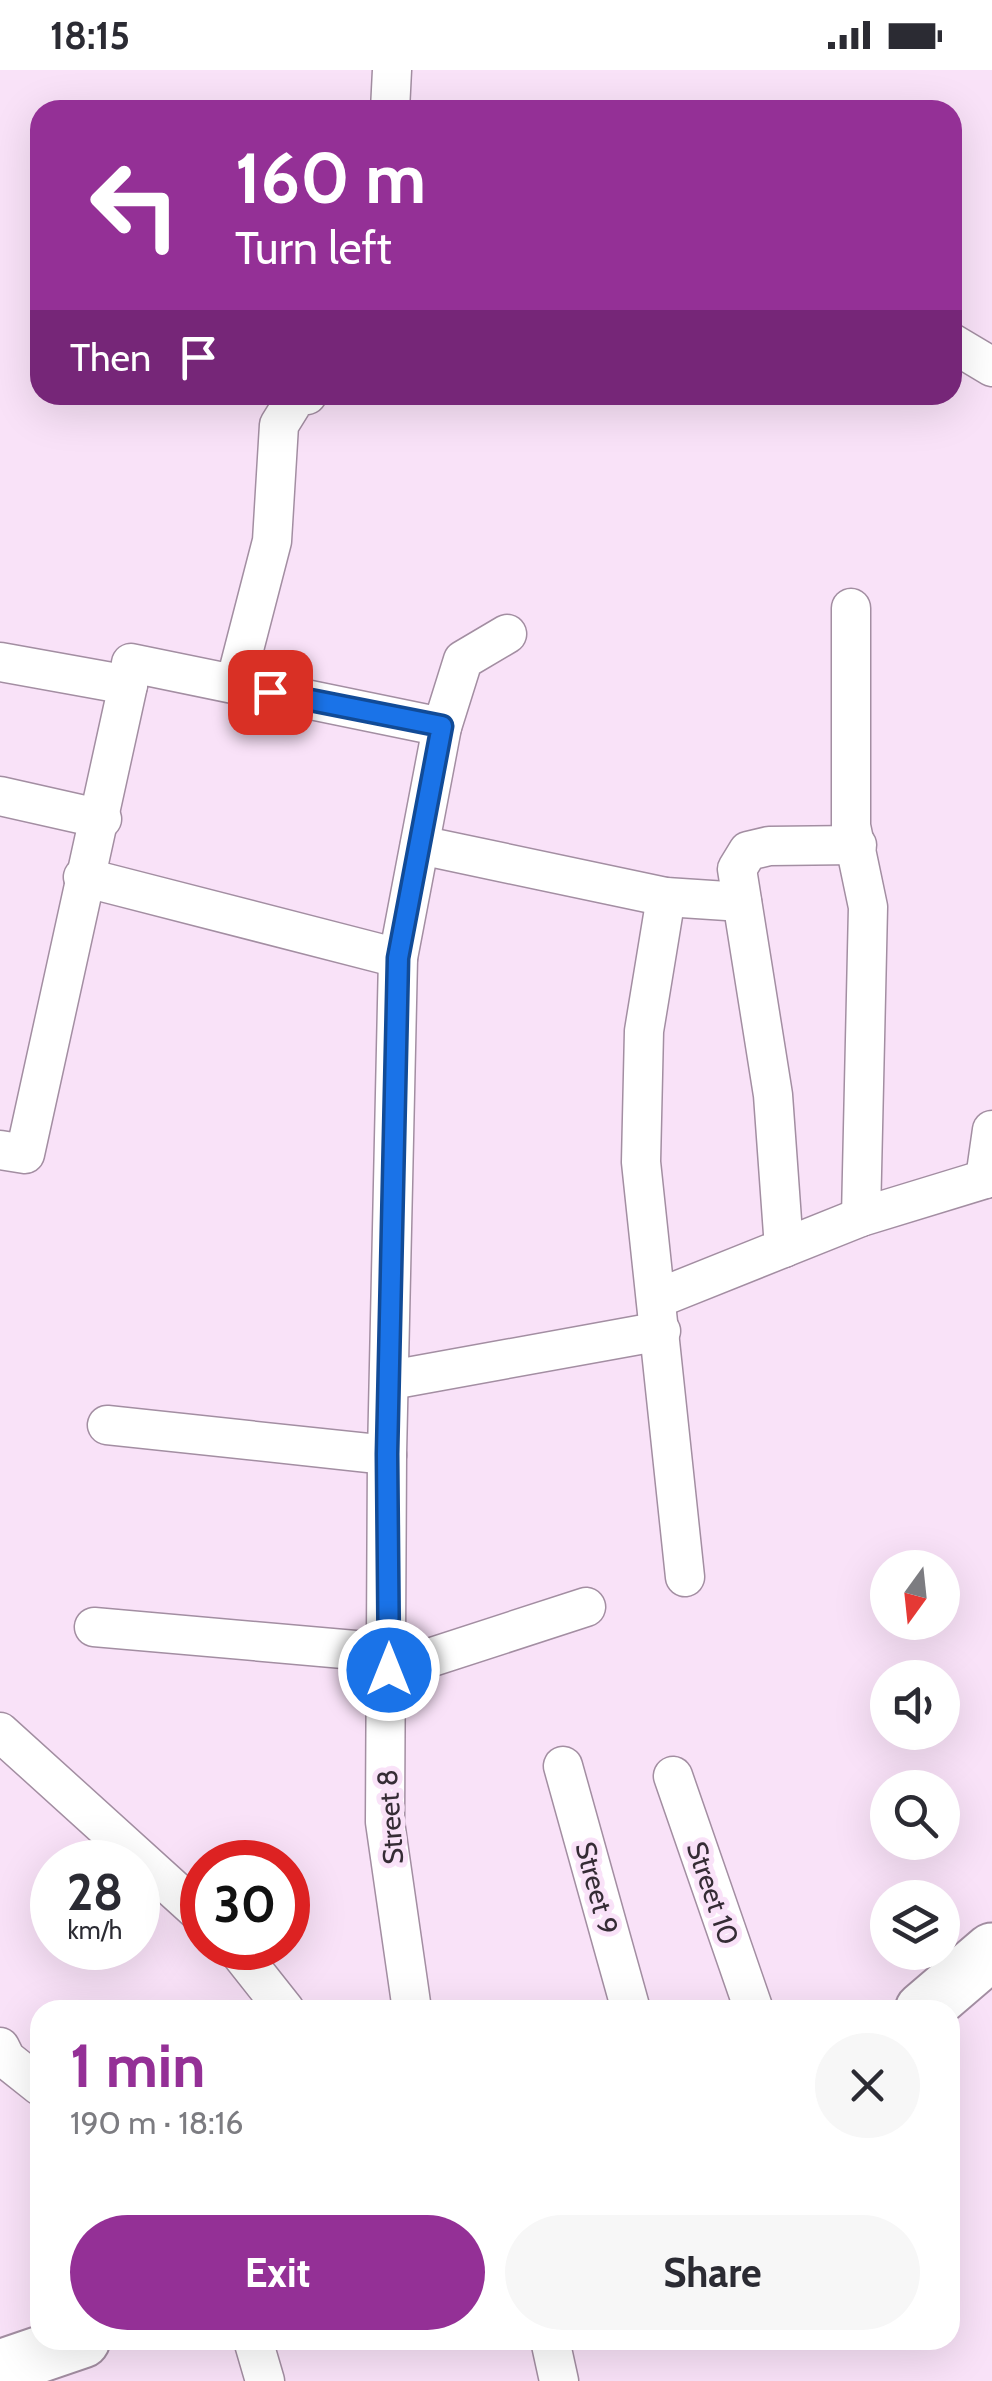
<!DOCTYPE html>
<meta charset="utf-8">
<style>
:root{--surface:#fff;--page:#f7f7f7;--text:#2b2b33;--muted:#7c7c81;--accent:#943096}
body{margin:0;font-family:Cabin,sans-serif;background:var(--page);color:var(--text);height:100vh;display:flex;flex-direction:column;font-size:38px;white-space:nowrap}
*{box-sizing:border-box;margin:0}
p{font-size:32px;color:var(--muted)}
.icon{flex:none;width:55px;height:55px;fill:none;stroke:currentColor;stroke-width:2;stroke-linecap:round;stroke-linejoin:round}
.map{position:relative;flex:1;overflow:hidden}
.drawer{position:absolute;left:30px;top:1930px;width:930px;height:350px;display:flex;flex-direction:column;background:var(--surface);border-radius:30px;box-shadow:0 10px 40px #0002}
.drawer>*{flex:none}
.top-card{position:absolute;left:30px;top:30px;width:932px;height:305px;border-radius:30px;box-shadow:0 10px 40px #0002;background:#943096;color:#fff;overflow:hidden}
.needle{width:65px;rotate:195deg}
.buttons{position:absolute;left:870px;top:1480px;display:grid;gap:20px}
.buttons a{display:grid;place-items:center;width:90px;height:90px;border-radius:50%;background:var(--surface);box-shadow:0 10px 40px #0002;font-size:50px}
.speed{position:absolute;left:30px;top:1770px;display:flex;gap:20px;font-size:50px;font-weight:700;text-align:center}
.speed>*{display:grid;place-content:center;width:130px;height:130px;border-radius:50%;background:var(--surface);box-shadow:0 10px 40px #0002;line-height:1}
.speed small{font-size:25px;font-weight:400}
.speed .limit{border:15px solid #d22;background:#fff;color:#111}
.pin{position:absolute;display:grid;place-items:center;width:85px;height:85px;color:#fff;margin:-42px;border-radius:20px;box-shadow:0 5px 15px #0006}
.me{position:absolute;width:110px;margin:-55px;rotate:0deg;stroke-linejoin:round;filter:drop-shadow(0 0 8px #0008)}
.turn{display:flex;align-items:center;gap:35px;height:210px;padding:0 40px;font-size:45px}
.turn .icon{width:130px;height:130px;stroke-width:2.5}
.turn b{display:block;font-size:70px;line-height:85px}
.then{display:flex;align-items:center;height:95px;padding:0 40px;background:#0003;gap:20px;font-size:38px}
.round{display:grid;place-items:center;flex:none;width:105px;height:105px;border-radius:52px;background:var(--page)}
.summary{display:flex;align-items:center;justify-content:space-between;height:170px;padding:0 40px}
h1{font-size:60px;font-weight:700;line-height:75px;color:var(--accent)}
.cta{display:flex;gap:20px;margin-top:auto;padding:20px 40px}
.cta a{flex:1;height:115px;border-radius:60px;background:var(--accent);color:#fff;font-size:40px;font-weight:700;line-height:115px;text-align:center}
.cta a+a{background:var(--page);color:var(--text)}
.status{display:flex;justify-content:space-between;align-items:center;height:70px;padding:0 50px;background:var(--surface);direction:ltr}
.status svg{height:28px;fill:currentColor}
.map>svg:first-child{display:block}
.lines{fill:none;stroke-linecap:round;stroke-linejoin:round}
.street-casing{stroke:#a38ea2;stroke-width:41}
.secondary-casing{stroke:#a38ea2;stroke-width:59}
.street{stroke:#fff;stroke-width:38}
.secondary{stroke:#fff;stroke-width:55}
.route-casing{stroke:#114b97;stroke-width:25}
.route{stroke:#1a73e8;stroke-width:18}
.labels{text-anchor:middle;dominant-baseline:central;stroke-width:10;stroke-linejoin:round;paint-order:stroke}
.street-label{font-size:28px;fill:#352c35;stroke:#f9e2f8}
</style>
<div class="status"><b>18:15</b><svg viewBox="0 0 49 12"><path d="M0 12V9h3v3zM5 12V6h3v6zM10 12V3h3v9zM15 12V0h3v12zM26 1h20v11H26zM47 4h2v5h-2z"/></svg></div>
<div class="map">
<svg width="992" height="2311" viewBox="0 0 992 2311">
<rect width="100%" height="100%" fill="#f9e2f8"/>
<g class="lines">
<g class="street-casing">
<g id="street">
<path d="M390,40L392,0"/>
<path d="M952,273L992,297"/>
<path d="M851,538V756L868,837L861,1147"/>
<path d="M0,592L128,615L131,593L442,657"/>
<path d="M235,614L272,471L279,355L297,326L307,325"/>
<path d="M0,726L102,749"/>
<path d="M420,775L666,827L742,832"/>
<path d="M83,807L398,888"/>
<path d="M666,827L644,961L641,1092L685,1507"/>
<path d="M0,1080L25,1084L128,615"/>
<path d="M985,1109L992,1060"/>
<path d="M784,1178L773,1025L737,799L748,781L769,776L857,775"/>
<path d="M656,1229L861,1147L992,1107"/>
<path d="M391,1310L661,1261"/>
<path d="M107,1355L387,1385"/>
<path d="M94,1557L389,1583"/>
<path d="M389,1601L586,1537"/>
<path d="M0,1662L202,1845"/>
<path d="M563,1696L631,1940"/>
<path d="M673,1706L754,1940"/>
<path d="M236,1878L285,1940"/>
<path d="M412,1940L385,1752L387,1385L398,888L442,657L463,590L507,564"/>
<path d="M0,1977L6,1989L40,2016"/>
<path d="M253,2270L265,2311"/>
<path d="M550,2270L559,2311"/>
</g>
</g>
<g class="secondary-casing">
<g id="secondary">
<path d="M923,1940L992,1881"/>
<path d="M0,2298L82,2270"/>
</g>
</g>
<use href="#street" class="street"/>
<use href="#secondary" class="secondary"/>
</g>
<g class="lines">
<g class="route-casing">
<path id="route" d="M270,622L442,656L398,888L387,1384L389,1600"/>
</g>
<use href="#route" class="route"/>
</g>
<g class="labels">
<g class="street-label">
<text transform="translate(390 1747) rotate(-94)">Street 8</text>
<text transform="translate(597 1818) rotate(75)">Street 9</text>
<text transform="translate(713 1823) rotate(71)">Street 10</text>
</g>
</g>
</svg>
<div class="buttons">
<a><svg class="needle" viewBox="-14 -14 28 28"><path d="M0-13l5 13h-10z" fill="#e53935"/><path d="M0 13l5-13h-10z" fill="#7c7c81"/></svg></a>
<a><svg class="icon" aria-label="sound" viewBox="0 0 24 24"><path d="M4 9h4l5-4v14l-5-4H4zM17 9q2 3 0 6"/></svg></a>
<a><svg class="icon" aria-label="search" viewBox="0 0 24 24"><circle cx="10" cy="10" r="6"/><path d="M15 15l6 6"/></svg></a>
<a><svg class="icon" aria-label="layers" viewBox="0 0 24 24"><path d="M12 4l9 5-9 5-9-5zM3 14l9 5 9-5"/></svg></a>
</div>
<div class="speed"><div>28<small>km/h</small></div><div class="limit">30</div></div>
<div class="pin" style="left:270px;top:622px;background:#d93025"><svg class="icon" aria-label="arrive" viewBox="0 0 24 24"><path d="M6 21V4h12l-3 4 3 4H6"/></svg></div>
<svg class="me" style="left:389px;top:1600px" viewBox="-20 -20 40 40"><circle r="17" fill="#1a73e8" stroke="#fff" stroke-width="3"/><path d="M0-11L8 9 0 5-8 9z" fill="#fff"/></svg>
<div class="top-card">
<div class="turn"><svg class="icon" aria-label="left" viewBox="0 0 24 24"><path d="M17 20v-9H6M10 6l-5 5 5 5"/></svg><div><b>160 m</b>Turn left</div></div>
<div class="then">Then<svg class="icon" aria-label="arrive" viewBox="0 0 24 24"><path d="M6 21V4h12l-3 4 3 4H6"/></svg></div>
</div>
<section class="drawer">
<div class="summary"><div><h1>1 min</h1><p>190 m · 18:16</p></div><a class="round"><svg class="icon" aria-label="close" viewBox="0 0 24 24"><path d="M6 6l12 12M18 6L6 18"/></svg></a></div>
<div class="cta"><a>Exit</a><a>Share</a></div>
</section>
</div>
